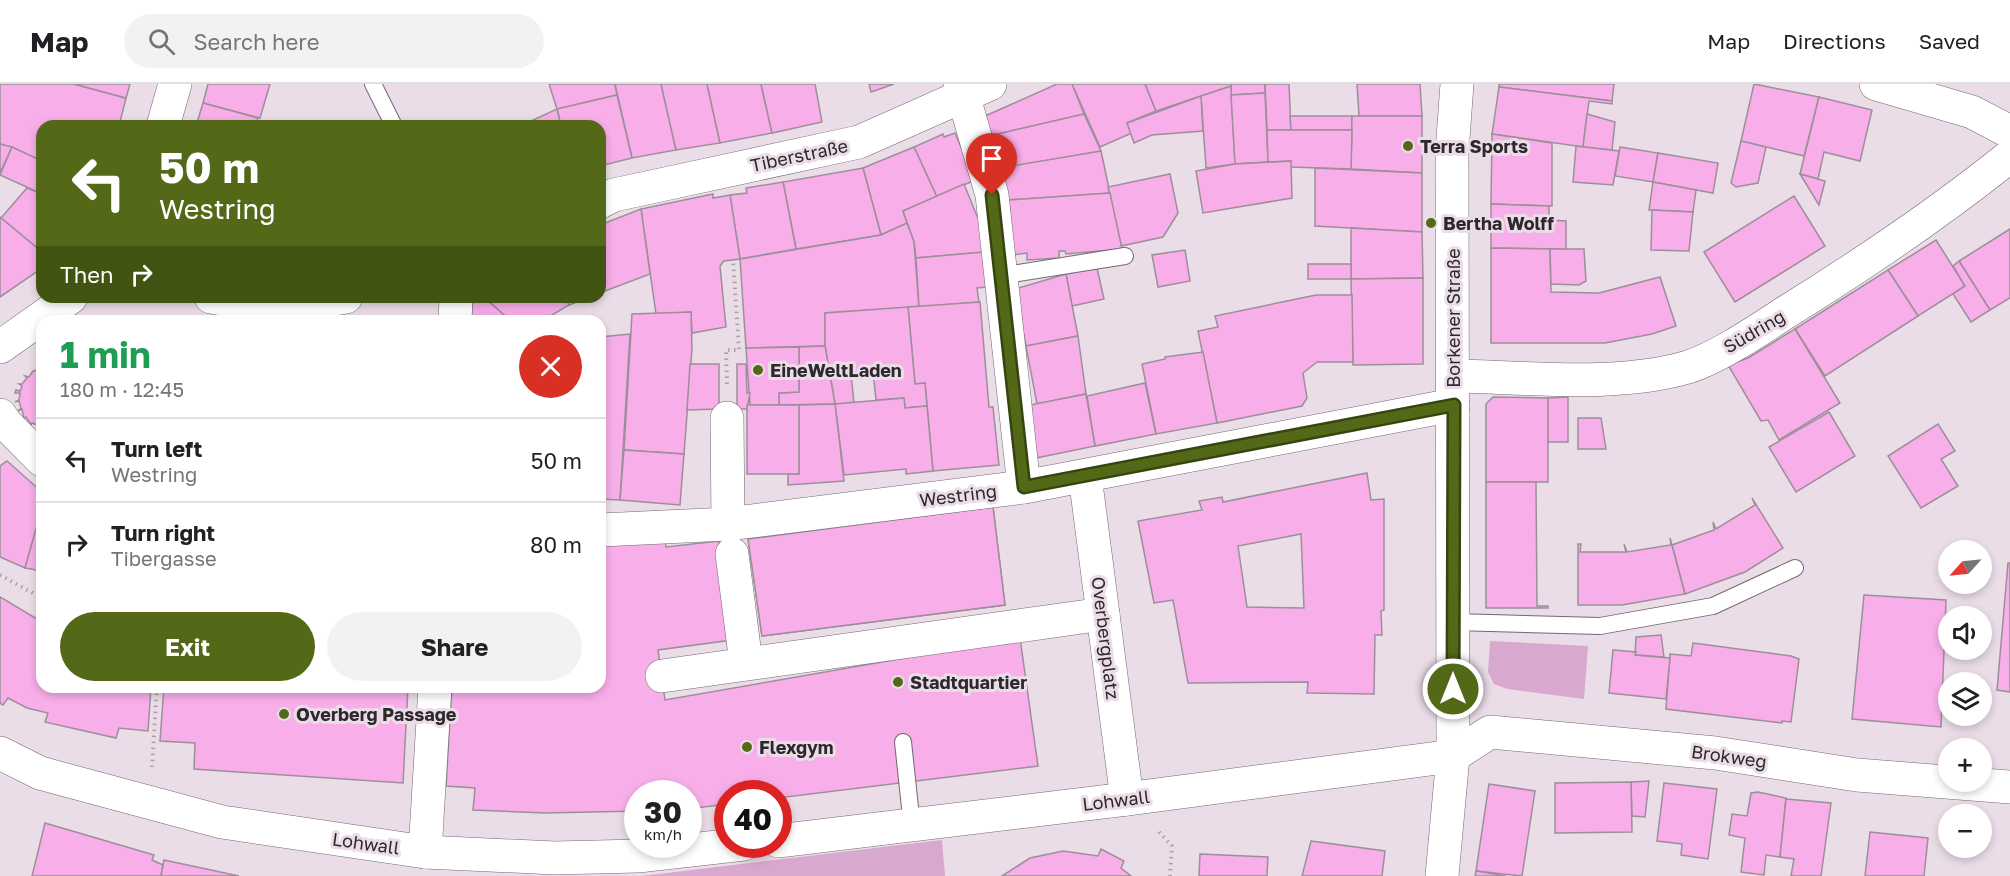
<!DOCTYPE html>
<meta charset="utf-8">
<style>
:root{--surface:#fff;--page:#f2f2f2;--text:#202124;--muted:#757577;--line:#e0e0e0;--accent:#536917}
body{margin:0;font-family:"Golos Text",sans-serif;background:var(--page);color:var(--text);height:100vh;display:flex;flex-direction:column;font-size:22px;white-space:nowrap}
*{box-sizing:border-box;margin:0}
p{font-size:20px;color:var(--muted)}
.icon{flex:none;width:33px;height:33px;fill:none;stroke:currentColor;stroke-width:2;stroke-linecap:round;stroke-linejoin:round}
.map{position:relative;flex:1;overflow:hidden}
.drawer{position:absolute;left:36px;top:231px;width:570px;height:378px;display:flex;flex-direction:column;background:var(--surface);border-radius:18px;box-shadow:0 3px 9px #0003}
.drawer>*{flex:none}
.guide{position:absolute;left:36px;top:36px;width:570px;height:183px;border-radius:18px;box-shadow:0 3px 9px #0003;background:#536917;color:#fff;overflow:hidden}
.needle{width:39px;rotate:243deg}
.buttons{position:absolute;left:1938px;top:456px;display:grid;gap:12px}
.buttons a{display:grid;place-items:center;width:54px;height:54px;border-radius:50%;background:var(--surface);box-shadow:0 3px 9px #0003;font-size:30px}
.speed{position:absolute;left:624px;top:696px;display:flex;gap:12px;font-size:30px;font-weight:700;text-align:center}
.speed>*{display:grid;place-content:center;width:78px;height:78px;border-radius:50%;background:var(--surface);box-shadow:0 3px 9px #0003;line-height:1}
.speed small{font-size:15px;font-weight:400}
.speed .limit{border:9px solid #d22;background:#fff;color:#111}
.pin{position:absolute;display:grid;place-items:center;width:51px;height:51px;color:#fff;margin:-62px -26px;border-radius:50% 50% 50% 0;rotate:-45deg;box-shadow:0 0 6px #0007}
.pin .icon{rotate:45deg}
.me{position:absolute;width:66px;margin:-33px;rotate:0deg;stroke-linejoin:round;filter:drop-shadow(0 0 4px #0008)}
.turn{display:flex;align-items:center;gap:21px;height:126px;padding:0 24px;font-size:27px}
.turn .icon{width:78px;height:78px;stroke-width:2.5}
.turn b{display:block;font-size:42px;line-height:51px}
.then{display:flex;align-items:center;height:57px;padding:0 24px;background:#0003;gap:12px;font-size:22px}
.round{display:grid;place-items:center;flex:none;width:63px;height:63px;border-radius:32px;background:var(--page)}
.summary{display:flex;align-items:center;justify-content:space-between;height:102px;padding:0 24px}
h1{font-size:36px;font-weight:700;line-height:45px;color:#1e9e55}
.button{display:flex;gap:12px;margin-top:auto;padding:12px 24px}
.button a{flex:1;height:69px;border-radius:36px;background:var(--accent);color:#fff;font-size:24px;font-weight:700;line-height:69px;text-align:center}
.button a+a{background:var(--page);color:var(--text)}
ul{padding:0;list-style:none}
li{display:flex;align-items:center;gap:18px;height:84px;padding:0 24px;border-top:2px solid var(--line)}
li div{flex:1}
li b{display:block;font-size:22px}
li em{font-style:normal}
header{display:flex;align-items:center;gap:36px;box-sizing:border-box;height:84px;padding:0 30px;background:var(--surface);border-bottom:2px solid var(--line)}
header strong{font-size:28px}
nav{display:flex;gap:33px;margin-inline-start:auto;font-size:21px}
.search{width:420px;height:54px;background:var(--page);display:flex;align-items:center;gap:15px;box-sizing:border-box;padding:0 21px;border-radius:33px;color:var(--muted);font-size:22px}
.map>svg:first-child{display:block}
.green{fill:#d9a8cf}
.building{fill:#f7aee9;stroke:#9c8f99;stroke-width:1.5;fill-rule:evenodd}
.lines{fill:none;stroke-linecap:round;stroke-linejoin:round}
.lane-casing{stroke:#736871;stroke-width:18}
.street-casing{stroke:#736871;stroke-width:34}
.secondary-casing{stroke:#736871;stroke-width:34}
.path{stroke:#aba0a9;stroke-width:4;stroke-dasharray:1.5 4.5;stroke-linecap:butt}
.lane{stroke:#fff;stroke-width:16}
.street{stroke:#fff;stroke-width:33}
.secondary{stroke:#fff;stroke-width:33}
.route-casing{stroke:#36440f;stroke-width:15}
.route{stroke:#536917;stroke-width:10}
.poi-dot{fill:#536917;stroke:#ebdde8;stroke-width:2}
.labels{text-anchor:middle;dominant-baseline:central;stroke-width:6;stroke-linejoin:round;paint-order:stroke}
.poi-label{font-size:18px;font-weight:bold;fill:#2d282c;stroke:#ebdde8;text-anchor:start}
.street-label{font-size:18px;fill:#2d282c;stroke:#ebdde8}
</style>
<header>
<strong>Map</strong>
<div class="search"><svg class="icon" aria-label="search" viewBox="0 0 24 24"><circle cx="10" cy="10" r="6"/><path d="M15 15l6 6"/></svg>Search here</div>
<nav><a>Map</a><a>Directions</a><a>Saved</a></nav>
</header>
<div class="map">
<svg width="2010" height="792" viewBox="0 0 2010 792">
<rect width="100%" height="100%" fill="#ebdde8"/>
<g class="green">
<path d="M1490,557L1588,562L1584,615L1507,605L1494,600L1488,588Z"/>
<path d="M942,756L945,792H642Z"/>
</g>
<g class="building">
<path d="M0,0H74L126,14L119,42H42V77L0,60Z"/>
<path d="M74,0H130L126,14Z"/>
<path d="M208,0H270L260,34L203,19Z"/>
<path d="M549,0H615L617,11L557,25Z"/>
<path d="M615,0H661L676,66L632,74Z"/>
<path d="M661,0H707L720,59L676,66Z"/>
<path d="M707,0H761L772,49L720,59Z"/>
<path d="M761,0H815L822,38L772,49Z"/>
<path d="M869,0H894L871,8Z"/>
<path d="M1057,0H1072L1084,30L989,52L985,32Z"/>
<path d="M1072,0H1145L1156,27L1127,39L1132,49L1100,63Z"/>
<path d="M1145,0H1231V2L1156,27Z"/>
<path d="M1231,0H1265V9L1231,11Z"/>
<path d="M1265,0H1289L1291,46H1267Z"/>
<path d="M1357,0H1420L1422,32H1359Z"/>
<path d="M1499,0H1614L1612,17L1499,3Z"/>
<path d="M1754,0L1819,13L1804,72L1741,57Z"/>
<path d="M1231,2L1235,80L1206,84L1201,12Z"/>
<path d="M1499,3L1612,17V20L1589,17L1583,63L1492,50Z"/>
<path d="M1265,9L1268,78L1235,80L1231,11Z"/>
<path d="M617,11L632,74L600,82V42H561L557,25Z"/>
<path d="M1201,12L1203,47L1152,51L1134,59L1127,39Z"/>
<path d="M1819,13L1872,26L1860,77L1824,68L1818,95L1800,90Z"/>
<path d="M203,19L258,34L256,42H196Z"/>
<path d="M557,25L561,42H520Z"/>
<path d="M1084,30L1101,67L999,85L989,52Z"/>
<path d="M1587,30L1615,38L1612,66L1583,63Z"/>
<path d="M1290,32H1352V46H1291Z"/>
<path d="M1352,32H1422V89L1351,85Z"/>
<path d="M1267,46H1352L1351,85L1290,83L1291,77L1268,78Z"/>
<path d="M955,49L975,96L937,113L914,63L943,50L944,53Z"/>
<path d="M1492,50L1552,59V122L1491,120Z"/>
<path d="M1741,57L1766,63L1758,99L1736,103L1731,99Z"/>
<path d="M0,60L12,63L0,89Z"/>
<path d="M1576,62L1619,67L1613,101L1573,98Z"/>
<path d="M12,63L42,77V110L0,91Z"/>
<path d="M914,63L937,113L903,127L907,139L881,151L863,84Z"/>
<path d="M1620,63L1658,69L1653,98L1615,92Z"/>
<path d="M1101,67L1110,109L1009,116L999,84Z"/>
<path d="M1658,69L1718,79L1713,109L1653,98Z"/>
<path d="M1291,77L1292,114L1203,129L1196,87L1235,80Z"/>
<path d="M863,84L881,151L796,165L783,98Z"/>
<path d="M1315,84L1422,89V148L1315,142Z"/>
<path d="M1170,90L1178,129L1163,153L1121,162L1108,103Z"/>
<path d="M1800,90L1825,97L1819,121Z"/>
<path d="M783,98L796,165L740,175L730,111L747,109L746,104Z"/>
<path d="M1653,98L1696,106L1693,128L1649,126Z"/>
<path d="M964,100L977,132H981L984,168L916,174L914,158L903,127Z"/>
<path d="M27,104L42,110V168L1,134Z"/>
<path d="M1110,109L1122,165L1066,170L1065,167H1059V174L1027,176V169L1013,171L1009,116Z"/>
<path d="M713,110V114L730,111L740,175L724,177L720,182L726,243L692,249L691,228L656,230L641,125Z"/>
<path d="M1794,112L1825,162L1735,218L1704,168Z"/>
<path d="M1491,120L1549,122V136L1566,137V165L1491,164Z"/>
<path d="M641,125L650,190L600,209V141Z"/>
<path d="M1652,126L1693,128L1689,167L1651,166Z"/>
<path d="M0,133L42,168V184L0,213Z"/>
<path d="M907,139L914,158L919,223L825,229V262L746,264L740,175L881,151Z"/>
<path d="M1351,144L1422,148L1423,194L1351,195Z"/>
<path d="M2010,145V214L1990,226L1959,177Z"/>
<path d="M1936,156L1965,202L1918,232L1888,186Z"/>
<path d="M1491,164L1550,165L1551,208L1599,209L1660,193L1676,242L1652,250L1605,259H1491Z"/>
<path d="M1550,165H1584L1586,197L1579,201L1551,200Z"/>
<path d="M1185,166L1190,197L1158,203L1152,171Z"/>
<path d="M984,168L986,203L977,204L979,218L919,223L916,174Z"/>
<path d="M1959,177L1990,226L1971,238L1953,210L1965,202L1953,182Z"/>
<rect x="1308" y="180" width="43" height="15"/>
<path d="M1097,184L1104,215L1072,222L1066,190Z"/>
<path d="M1888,186L1918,232L1825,292L1795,245Z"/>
<path d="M1066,190L1078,252L1026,262L1015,205Z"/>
<path d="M1423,194V280L1353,281L1351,195Z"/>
<path d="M1316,211H1352L1353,278H1317L1303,289L1307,314L1302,322L1217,339L1198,247L1218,243L1215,232Z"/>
<path d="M473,213H484L511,237H471Z"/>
<path d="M484,213H566L569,221L552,231V237H511Z"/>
<path d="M566,213H590L569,221Z"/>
<path d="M980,218L989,323H993L999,381L933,387L925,299L915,300L908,223Z"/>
<path d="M908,223L915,300L925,299L927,322L905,324L904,314L876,316L873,288L851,290L854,319L835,320L825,262V229Z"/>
<path d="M691,228L692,265L684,370L624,366L632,230Z"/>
<path d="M1795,245L1840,319L1779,356L1768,336L1761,337L1728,281L1748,274Z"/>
<path d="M630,250L620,416L600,415V253Z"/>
<path d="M1078,252L1086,310L1037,320L1026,262Z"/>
<path d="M825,262L835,320L779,321V309L799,308V263Z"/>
<path d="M799,263V308L779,309V321H750L746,264Z"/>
<path d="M1203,268L1217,339L1156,350L1142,280L1165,275V273Z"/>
<path d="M690,280H719V325L687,326Z"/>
<path d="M737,280H746L747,309H750L747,325H737Z"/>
<path d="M42,285V343L32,339L31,341L26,333L24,335L22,325L18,327L21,324L19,317L15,318L19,316L20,309H15L16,306L20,307L22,302L19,300H22L27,294L25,292L29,293L33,287Z"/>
<path d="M1145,299L1156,350L1095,362L1087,312Z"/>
<path d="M1086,310L1095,362L1036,374L1025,322Z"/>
<path d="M1493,313L1548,314V398H1486V320Z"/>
<path d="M1568,313V358H1548V314Z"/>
<path d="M904,314L905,324L927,322L933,387L906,390V385L844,391L835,320Z"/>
<path d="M835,320L844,397L788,401V390H799V321Z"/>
<rect x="747" y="321" width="52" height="69"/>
<path d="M1829,328L1855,372L1796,408L1769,363Z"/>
<path d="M1578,334H1601L1606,365H1578Z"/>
<path d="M1938,340L1955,367L1941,375L1958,402L1921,424L1888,372Z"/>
<path d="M624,366L684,370L680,421L620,416Z"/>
<path d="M7,377L42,408V425L25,484L0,473V382Z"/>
<path d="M1367,389L1371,416L1384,415V526L1381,527L1382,551H1375L1374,610L1307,609L1308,598L1188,599L1173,516L1154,519L1138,437L1202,426L1199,417L1222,413L1223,418ZM1301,450L1304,524L1247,523L1238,462Z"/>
<path d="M1486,398H1536L1537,522H1548V524H1486Z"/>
<path d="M1752,414L1783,464L1745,488L1685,510L1672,461L1714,446L1713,438L1716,445L1755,421Z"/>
<path d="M993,423L1005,521L762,552L748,455Z"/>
<path d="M993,423L1005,521L762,552L748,455Z"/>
<path d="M36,445L42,447V487L25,484Z"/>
<path d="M1670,454L1685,510L1622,521H1578V460H1581L1580,468H1626L1624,460L1627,468L1671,461Z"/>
<path d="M665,456L666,463L719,457L732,556L658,566L665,616L1020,554L1038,682L778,714V710H728V720L688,725V710H638V727L545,729L473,726L475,704L446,702L452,603H600V460Z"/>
<path d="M2008,479H2010V608L1997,606Z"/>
<path d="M1864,511L1946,516L1941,643L1852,635Z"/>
<path d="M0,513L42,538V603H151L148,647L119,644L116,654L45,638L48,629L27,624L8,614L3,621L0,619Z"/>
<path d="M1661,551L1664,573L1635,571L1636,553Z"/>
<path d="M1693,559L1791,572L1799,575L1791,638L1782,637V639L1666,625L1670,570L1691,572Z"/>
<path d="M1613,566L1636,568L1635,571L1670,574L1666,615L1609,609Z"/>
<path d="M164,603H408L403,699L194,685L195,659L160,657Z"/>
<path d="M1649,697L1645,733L1632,732L1631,698Z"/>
<path d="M1631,698L1632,748L1555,749V699Z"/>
<path d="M1664,699L1717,705L1708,775L1681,771L1682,760L1657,757Z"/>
<path d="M1489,700L1535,707L1522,792L1476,787Z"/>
<path d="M1758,708L1786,714L1780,773L1766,771L1764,791L1741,788L1745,754L1729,751L1732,730L1747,732L1751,709Z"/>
<path d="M1786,715L1831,719L1821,792H1791L1794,775L1780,773Z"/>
<path d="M45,739L154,771L152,776L163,781L161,792H32Z"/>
<path d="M1870,748L1928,754L1924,792H1865Z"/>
<path d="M1311,757L1385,767L1382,792H1302Z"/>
<path d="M1101,765L1124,777L1121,784L1131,792H1002L1030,774L1063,767L1098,772Z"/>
<path d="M1200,770L1268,773L1267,792H1199Z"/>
<path d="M164,776L239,792H161Z"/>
<path d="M1476,787L1506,792H1475Z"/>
</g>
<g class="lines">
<g class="lane-casing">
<g id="lane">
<path d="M373,0L394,42"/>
<path d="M999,192L1125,172"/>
<path d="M1454,538L1600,542L1713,522L1795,484"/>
<path d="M903,658L912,742"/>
</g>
</g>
<g class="street-casing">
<g id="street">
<path d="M960,0L992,111L1024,403"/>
<path d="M1876,0L1972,28L2010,48"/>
<path d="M163,42L175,0"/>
<path d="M600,118L614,111L859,58L990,0"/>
<path d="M211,213L278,225L346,213"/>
<path d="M455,237L456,213"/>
<path d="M0,263L71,213"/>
<path d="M1453,292C1527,293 1616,304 1688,283C1717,274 1757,247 1783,230C1862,181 1938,130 2010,72"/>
<path d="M0,331L7,341L42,376"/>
<path d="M727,334L728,440"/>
<path d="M1085,392L1127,715"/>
<path d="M600,446L728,440L1024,403L1453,321"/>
<path d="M732,470L746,579"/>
<path d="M662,592L1103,530"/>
<path d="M0,669L40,689L222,738L425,768L555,774L638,772L744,760"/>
<path d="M778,757L1127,715L1453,672L1490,648L1715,669L1857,691L2010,703"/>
<path d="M425,768L435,603"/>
</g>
</g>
<g class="secondary-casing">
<path id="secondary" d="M1442,792L1453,672L1452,68L1457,0"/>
</g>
<g class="path">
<path d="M727,300L726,266H739L733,175"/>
<path d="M0,491L42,514"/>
<path d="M152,683L157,603"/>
<path d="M1159,748L1172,762L1170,792"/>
</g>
<use href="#lane" class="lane"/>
<use href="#street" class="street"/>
<use href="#secondary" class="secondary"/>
</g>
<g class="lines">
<g class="route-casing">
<path id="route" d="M992,111L1024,403L1454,321L1453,605"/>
</g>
<use href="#route" class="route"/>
</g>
<g class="poi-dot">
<circle cx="1408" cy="62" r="6"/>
<circle cx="1431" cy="139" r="6"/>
<circle cx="758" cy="286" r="6"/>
<circle cx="898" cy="598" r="6"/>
<circle cx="284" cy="630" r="6"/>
<circle cx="747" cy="663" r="6"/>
</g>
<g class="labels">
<g class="poi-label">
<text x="1420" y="62">Terra Sports</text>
<text x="1443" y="139">Bertha Wolff</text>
<text x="770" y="286">EineWeltLaden</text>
<text x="910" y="598">Stadtquartier</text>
<text x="296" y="630">Overberg Passage</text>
<text x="759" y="663">Flexgym</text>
</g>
<g class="street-label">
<text transform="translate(799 71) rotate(-12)">Tiberstraße</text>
<text transform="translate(1453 234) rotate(-90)">Borkener Straße</text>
<text transform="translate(1754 247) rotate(-30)">Südring</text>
<text transform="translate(958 411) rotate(-7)">Westring</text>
<text transform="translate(1106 554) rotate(83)">Overbergplatz</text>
<text transform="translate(1729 672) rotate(8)">Brokweg</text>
<text transform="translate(1116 716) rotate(-7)">Lohwall</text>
<text transform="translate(366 759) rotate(8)">Lohwall</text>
</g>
</g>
</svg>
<div class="buttons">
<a><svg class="needle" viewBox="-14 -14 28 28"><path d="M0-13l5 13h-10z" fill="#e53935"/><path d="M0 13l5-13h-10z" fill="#757577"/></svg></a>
<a><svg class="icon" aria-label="sound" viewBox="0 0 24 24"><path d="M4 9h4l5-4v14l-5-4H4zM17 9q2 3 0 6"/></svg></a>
<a><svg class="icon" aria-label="layers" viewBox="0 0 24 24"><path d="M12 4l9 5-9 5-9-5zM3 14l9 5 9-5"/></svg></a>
<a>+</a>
<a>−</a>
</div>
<div class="speed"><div>30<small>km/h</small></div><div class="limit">40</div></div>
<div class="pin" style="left:992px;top:111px;background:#d93025"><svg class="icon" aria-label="arrive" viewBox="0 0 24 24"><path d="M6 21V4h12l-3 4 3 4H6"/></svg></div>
<svg class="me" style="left:1453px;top:605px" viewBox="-20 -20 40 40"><circle r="17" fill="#536917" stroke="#fff" stroke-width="3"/><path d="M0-11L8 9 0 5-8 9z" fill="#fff"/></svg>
<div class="guide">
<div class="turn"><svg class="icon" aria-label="left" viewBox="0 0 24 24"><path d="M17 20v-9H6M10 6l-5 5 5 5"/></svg><div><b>50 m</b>Westring</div></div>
<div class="then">Then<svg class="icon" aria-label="right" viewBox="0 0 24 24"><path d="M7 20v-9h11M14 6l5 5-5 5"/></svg></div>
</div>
<section class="drawer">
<div class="summary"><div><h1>1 min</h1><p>180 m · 12:45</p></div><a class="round" style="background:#d93025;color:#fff"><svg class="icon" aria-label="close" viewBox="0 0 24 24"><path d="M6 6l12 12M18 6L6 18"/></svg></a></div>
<ul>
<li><svg class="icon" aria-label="left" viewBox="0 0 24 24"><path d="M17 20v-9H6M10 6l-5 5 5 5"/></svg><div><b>Turn left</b><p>Westring</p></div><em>50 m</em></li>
<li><svg class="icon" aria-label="right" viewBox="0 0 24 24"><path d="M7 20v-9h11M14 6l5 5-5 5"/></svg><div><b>Turn right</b><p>Tibergasse</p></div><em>80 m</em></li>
</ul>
<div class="button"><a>Exit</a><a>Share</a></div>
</section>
</div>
